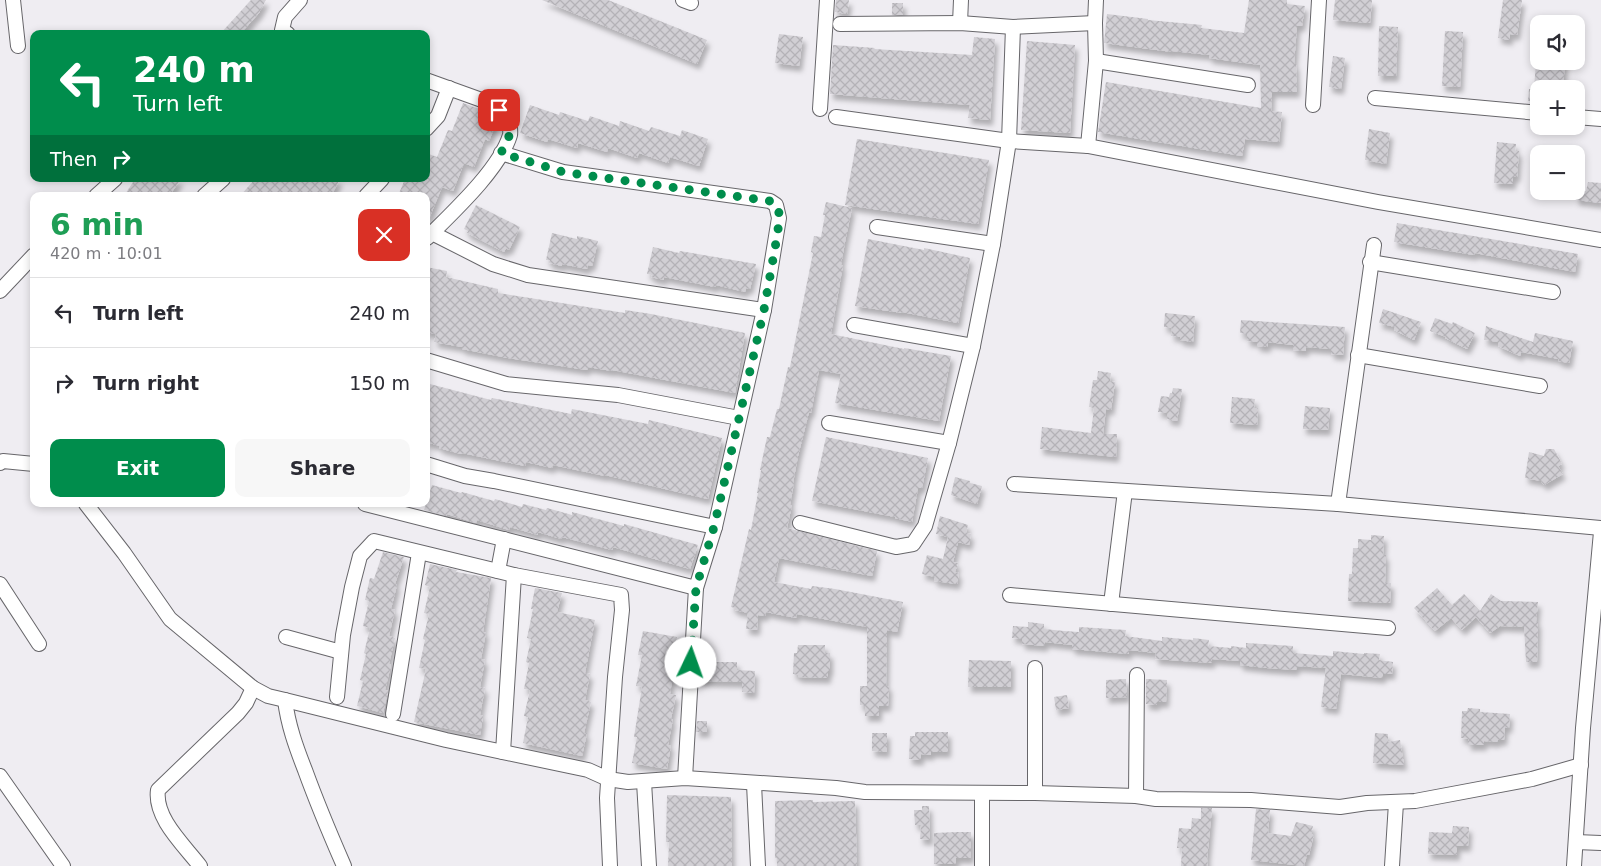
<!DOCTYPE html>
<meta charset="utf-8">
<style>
:root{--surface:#fff;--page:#f7f7f7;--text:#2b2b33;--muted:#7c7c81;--line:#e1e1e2;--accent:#008d4c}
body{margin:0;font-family:"DejaVu Sans",sans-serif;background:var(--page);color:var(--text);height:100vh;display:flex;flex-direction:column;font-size:19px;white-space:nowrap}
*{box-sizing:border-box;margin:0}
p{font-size:16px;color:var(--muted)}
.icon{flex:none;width:28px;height:28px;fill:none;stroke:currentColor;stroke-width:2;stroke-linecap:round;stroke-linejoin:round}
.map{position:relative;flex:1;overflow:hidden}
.drawer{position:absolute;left:30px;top:192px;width:400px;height:315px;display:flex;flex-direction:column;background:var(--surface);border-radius:10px;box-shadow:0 2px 8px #0003}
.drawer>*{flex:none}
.banner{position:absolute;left:30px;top:30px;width:400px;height:152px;border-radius:10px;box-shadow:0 2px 8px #0003;background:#008d4c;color:#fff;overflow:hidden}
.tools{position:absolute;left:1530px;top:15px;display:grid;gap:10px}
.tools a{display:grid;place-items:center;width:55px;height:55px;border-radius:10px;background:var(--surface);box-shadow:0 2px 8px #0003;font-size:25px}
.pin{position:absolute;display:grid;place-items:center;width:42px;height:42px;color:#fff;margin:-21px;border-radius:10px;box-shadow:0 2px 8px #0006}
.me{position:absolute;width:55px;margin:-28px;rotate:3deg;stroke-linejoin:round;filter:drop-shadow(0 0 4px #0008)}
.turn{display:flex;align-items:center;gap:18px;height:105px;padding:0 20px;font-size:22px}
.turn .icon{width:65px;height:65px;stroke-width:2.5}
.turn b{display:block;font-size:35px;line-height:42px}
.then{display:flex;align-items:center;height:48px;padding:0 20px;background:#0003;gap:10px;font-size:19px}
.round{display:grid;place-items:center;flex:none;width:52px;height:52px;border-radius:10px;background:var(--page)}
.overview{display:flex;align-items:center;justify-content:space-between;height:85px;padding:0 20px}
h1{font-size:30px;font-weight:600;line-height:38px;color:#1e9e55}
.button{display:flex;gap:10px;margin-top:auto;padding:10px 20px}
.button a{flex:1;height:58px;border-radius:10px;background:var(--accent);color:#fff;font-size:20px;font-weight:600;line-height:58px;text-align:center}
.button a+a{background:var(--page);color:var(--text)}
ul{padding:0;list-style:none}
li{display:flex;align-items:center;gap:15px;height:70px;padding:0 20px;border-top:1px solid var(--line)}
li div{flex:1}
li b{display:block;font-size:19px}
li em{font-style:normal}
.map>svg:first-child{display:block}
.building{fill:url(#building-cross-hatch);filter:url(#shadow)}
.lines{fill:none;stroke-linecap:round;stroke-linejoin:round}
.street-casing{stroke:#67666a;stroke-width:16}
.street{stroke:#fff;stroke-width:14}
.route{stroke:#008d4c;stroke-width:9;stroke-dasharray:0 16.2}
</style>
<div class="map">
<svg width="1601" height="866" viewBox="0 0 1601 866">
<defs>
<pattern id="building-cross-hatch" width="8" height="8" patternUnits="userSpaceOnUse" patternTransform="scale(1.25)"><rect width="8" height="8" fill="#d1cfd4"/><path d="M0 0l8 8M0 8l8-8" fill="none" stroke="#b4b2b7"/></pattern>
<filter id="shadow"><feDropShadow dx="3" dy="5.5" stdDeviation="2.5" flood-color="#0004"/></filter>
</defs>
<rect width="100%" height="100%" fill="#efedf2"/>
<g class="building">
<path d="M251,0H266L259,13L240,34H220Z"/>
<path d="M542,0H608L707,40L697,64Z"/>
<path d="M836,0H849L847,14L835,12Z"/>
<path d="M1249,0H1287V4L1305,6L1302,26H1297L1294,64H1296L1297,92H1272L1271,111L1282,112L1279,142L1245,139L1242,156L1098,132L1106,82L1261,108L1260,65L1209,58L1210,55L1172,51V52L1104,43L1107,14L1148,19V20L1202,25L1201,28L1244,33Z"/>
<path d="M1335,0H1372L1370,23L1333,20Z"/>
<path d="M1503,0H1522L1517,35L1510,34V40L1498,38Z"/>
<rect x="892" y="3" width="11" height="12"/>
<path d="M1379,26L1398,27L1396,76H1378Z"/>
<path d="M1445,31L1463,32L1460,87L1442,86Z"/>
<path d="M779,34L803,37L799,66L775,63Z"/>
<path d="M974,37L995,39L990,120L968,118L970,105L830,94L833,45L875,48L874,49L972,55Z"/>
<path d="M1027,41L1075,45L1070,133L1021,130Z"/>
<path d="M1333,56L1345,58L1341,89L1329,87Z"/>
<path d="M1536,61H1565L1563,88L1534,89Z"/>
<path d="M1529,89H1539V102L1528,101Z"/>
<path d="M463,103L487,112L498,119L489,141L485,139L474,167L464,163L453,191L442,187L426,226V196H398L405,179H426V153L437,157L448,130L452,131Z"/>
<path d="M530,105L559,115L560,112L588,121L590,116L619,126L620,121L649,131L651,127L680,136L682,130L708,139L699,166L670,157L668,163L639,153L637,158L608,148L607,152L578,143L577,148L548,139L547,142L520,133Z"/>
<path d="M1369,129L1390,133L1386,164L1365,160Z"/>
<path d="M857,139L989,160L978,224L845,205Z"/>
<path d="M1497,142L1516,144L1515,151H1519L1517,177H1513V184L1494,183Z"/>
<path d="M135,179H181L169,196H124Z"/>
<path d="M255,179H340L331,196H240Z"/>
<path d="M1588,182L1601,183V203L1576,200V189L1586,191Z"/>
<path d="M826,202L852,208L845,242L841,265H843L831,334L904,349V348L951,356L939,421L835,403L841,374L819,370L811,413L809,412L798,456L793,483H794L790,505H792L787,528L877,551L872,576L779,558L774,582L811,589L812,586L835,589L903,602L897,632L887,630L886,686H889L888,706H879V716H865V706L860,705V686H867V627L797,614L796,618L766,612L765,616L758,615L757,630L746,629L748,613L735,610V608L731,607L749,529L751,530L758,493H757L761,470H760L767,437H770L777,409H779L788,367H790L813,253L811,252L814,236L821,237L825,215H823Z"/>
<path d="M476,205L520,227L509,250L506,248L504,252L467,233L468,231L464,229Z"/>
<path d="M1397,223L1578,254L1575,272L1475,253L1474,255L1394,242Z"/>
<path d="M552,233L577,239V236L598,241L592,266L588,265L587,269L562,264V266L549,263L550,260H546Z"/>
<path d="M868,239L924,250V248L970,258L958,323L902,312V313L855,306Z"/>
<path d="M653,247L679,253L680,251L756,264L750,289L746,288L745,292L716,285L715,287L664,277V280L651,277L652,275L647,274Z"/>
<path d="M426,267L447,271L446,277L498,289V293L625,313V310L651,314L745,333L735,393L612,370V371L588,367L587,370L508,358L462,349V347L434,342L436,334L426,332Z"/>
<path d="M1383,309L1421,322L1414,340L1394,330L1395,327L1379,323Z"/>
<path d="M1165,313L1195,316L1193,342L1180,340V337L1171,336L1172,328L1164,327Z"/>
<path d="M1435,318L1452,324L1453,322L1475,333L1467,349L1445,338L1446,337L1430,331Z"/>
<path d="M1241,320L1345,327L1343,355L1331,354V349L1306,347V351L1293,350V345L1268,342V347L1257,346V342L1247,341V334L1240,333Z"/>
<path d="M1486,326L1533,342L1535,333L1573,341L1569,363L1558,361L1559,359L1521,352L1520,356L1498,346L1499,342L1484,340Z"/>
<path d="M1098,371L1111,373L1110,381L1115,382L1111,410L1106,409L1103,434H1117L1116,457L1040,449L1042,427L1091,433L1094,408L1089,407L1093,380H1097Z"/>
<path d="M426,383L491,400L492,398L571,414L572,409L648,424L649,420L722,438L708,499L605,475V476L553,465L552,468L526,462L525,466L462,453L461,454L439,448L440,446L426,442Z"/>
<path d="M1173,388L1182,389L1177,421L1167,419L1168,413L1158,412L1161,396L1169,397L1170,393H1172Z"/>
<path d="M1232,397L1255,399L1254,408H1258L1257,425L1230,423Z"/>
<path d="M1305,406L1330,408L1328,430L1303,429Z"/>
<path d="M826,437L928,458L922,488H918L912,522L895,518V517L812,501Z"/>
<path d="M1546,449H1554L1562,464L1558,466L1563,474L1544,485L1541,481L1525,478L1529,452L1544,456Z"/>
<path d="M955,477L970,481V483L982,486L977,504L951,495Z"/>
<path d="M432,485L461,493L462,492L494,501L495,499L522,507L523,504L546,510L547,508L572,515V512L624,526V524L698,545L690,569L613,547L612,550L562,537L561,539L538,532V535L510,527L509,530L477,520L476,523L447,514L446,516L424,510Z"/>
<path d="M940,516L968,525L966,533L971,534L969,545L958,542L953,562L958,563L955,572L959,573L957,584L934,581L935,577L922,574L927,555L943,559L948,537L936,534Z"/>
<path d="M1371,535L1384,536L1383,555H1386L1385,583H1391L1390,603L1348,601L1349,574H1352L1353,548H1358V539L1371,540Z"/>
<path d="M383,552L404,557L395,584L397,585L391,609L395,610L389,636L395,638L389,664L391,665L385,690L388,691L383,713L357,706L363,681L360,680L366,654L364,653L370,628L363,626L369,601L365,600L370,578L374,579Z"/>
<path d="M430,564L457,570L456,572L491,578L483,632H486L481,659L485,660L480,687L485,688L480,715L483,716L480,735L414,722L426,669L419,668L425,640L423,639L429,614L424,613L430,587L425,585Z"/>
<path d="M535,588L562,593L557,612L595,620L585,673L590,674L585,700L591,702L584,733H587L582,756L523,743L528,717L524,716L530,690L524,689L529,663L526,662L531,639L527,638L533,609H531Z"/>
<path d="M1437,588L1452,605L1464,594L1480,611L1491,594L1501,601L1538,602L1536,622H1538L1537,662H1526L1524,627L1500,626L1490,633L1476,617L1462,630L1451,618L1435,631L1414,608Z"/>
<path d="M1028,622L1044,624V629L1064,631L1079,632V627L1126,630L1125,636L1162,641V637L1193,640V638L1209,640L1208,646L1231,648V646L1246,648V643L1293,646V653L1318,655L1333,656V651L1364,654V653L1380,654L1379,660L1393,662L1392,674H1383V678L1341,674L1336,709L1321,707L1326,668L1297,666L1296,670L1267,668L1240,665V661L1212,659V663L1183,661L1155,659L1156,653L1129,650V654L1072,649V645L1045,642V646L1022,644V639L1012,638L1013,626L1028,627Z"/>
<path d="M643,631L677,637L671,668L674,669L670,694L676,695L671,719H673L668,745H671L667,769L632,763L637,737H634L642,687L636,686L642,655H638Z"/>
<path d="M798,645H825V653H830V671H828V678L798,677V675L793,674L794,653H797Z"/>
<path d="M969,660L1011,661V687H968Z"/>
<path d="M716,662H737V670L755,671L754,693L742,692V682L699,681L700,666H716Z"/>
<path d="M1126,679L1127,697L1106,698V680Z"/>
<path d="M1146,679L1167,680L1166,702H1157V705L1146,704Z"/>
<path d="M1067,695L1069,708L1056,710L1054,697Z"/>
<path d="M1468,708L1480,709V712L1510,714L1509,728L1505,727L1504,740H1498L1497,742L1484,741V745H1468V739L1461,738L1462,711H1467Z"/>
<path d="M697,721H707V732H696Z"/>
<path d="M915,732H948V752H931V755L921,754V760L909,759L910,736H915Z"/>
<path d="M872,733H887V752L872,751Z"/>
<path d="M1375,733L1388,734V742L1400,740L1404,765L1373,763Z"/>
<path d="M667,795L731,797L732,866H668L669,842H666Z"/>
<path d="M813,800V802L855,801L857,866H777V858H775V801Z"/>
<path d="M922,806H929L930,840L920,839L921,825H915L914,810H922Z"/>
<path d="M1201,808H1212L1207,859L1208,866H1181L1182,848H1177L1179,828L1191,829L1192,818L1201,819Z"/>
<path d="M1256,809L1270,810L1268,833L1291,836L1296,822L1313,826L1311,834H1314L1309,855H1307L1304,866L1251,860Z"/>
<path d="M1453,826L1469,827L1468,846H1457V855L1428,854L1429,832L1452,833Z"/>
<path d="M957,832H971V858H956V864H934V833Z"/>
</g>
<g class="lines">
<g class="street-casing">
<g id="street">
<path d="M13,0L18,46"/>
<path d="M683,0L691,3"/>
<path d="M960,23L961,0"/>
<path d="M840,24L960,23L1013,27L1095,23"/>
<path d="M288,34L282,30L285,17L300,0"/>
<path d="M1096,61L1248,85"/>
<path d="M426,80L490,103L509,116C509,122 511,130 510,135C500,169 452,213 427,238"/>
<path d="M1375,98L1539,113"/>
<path d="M1313,105L1319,0"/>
<path d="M820,109L827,0"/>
<path d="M836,117L1009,141L1088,146L1378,202L1601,240"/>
<path d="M1576,117L1601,119"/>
<path d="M426,129L438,116L449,88"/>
<path d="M1088,146L1096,61L1095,23L1096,0"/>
<path d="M501,153L563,172L770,201L776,205L779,218L764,310L715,527L696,588L685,778"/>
<path d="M96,196L115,179"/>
<path d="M204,196L223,179"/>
<path d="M366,196L382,179"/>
<path d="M877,227L993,244"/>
<path d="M432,233L493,264L528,275L764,310"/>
<path d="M1370,262L1553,292"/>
<path d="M0,291L34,255"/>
<path d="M854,325L973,346"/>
<path d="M1358,355L1540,386"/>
<path d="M426,360L506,384L618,395L739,418"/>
<path d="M829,423L949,443"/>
<path d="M0,463L3,461L34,464"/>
<path d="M426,464L465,476L494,481L715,527"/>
<path d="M1014,484L1338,504L1601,528"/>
<path d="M86,504L124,553L170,619L253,688L268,696L285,700L446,740L588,770L608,779L628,782L685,778L836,788L865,792L1035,793L1136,796L1156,799L1251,800L1340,807L1367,803L1415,801L1532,779L1581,765"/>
<path d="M365,504L696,588"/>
<path d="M1338,504L1374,245"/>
<path d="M800,523L896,547L913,544L925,526L949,443L973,346L993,244L1009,141L1013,27"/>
<path d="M498,571L504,539"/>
<path d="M0,584L39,644"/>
<path d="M1010,595L1388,628"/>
<path d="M1111,604L1125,491"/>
<path d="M286,637L341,652"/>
<path d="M1035,668V793"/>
<path d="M337,697L343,635L352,587L360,556L374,541L514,575L621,595L622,610L615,677L607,798L610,866"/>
<path d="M285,700C288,725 296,747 305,770C317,803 330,834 344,866"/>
<path d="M393,714L419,553"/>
<path d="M503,752L514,575"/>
<path d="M0,776L63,866"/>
<path d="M644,782L649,866"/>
<path d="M754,784L758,866"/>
<path d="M1136,796L1137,675"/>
<path d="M1576,842L1601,843"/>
<path d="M200,866C184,845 154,818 158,790L238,713L246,703L253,688"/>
<path d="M982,866V794"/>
<path d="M1392,866L1396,803"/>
<path d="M1574,866L1583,728L1601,532"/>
</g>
</g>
<use href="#street" class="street"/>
</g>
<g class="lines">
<path class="route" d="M499,110L509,116L510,134L501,153L563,172L770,201L776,205L779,210L778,231L764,310L714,527L696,588L691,663"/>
</g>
</svg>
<div class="tools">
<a><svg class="icon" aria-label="sound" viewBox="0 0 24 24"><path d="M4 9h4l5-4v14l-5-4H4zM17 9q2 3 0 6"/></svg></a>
<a>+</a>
<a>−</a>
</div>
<div class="pin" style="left:499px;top:110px;background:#d93025"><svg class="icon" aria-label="arrive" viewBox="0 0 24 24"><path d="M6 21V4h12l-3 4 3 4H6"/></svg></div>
<svg class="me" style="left:691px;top:663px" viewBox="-20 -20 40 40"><circle r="19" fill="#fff"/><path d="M0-13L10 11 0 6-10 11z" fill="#008d4c"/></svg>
<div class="banner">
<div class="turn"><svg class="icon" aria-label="left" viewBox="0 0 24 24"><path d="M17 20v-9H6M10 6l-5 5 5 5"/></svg><div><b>240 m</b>Turn left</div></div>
<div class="then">Then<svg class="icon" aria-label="right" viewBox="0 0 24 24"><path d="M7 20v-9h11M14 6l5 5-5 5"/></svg></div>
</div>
<section class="drawer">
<div class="overview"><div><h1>6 min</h1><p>420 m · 10:01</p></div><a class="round" style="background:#d93025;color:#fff"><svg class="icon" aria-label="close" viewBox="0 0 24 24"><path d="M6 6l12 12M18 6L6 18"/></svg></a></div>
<ul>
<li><svg class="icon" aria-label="left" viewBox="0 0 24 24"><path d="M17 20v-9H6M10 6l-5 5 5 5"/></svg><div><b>Turn left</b></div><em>240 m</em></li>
<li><svg class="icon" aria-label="right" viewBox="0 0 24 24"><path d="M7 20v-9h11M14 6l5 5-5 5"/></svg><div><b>Turn right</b></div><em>150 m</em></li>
</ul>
<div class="button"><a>Exit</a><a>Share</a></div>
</section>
</div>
